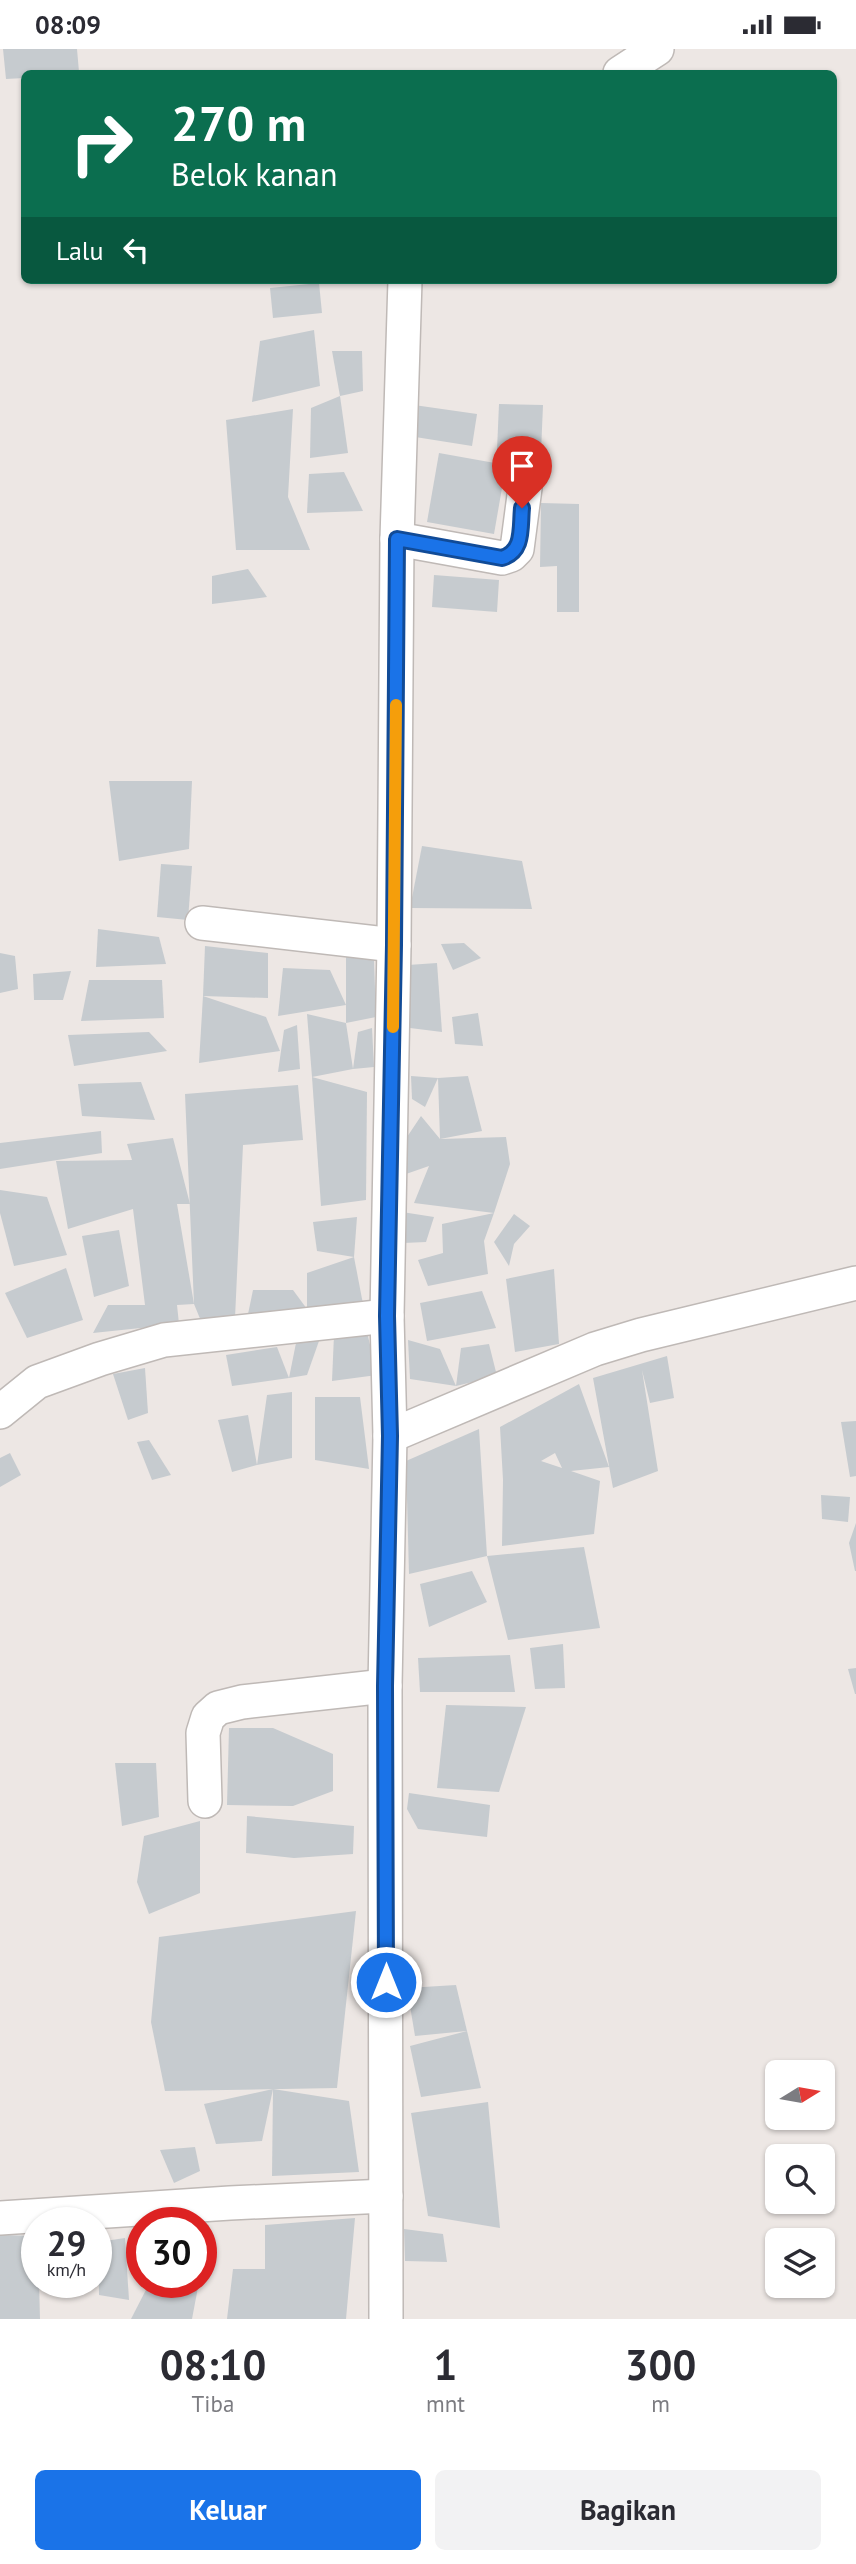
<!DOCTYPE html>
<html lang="id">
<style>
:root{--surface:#fff;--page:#f2f2f3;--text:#2b2b33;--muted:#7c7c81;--accent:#1a73e8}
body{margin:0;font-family:"PT Sans",sans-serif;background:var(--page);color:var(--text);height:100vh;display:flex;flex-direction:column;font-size:26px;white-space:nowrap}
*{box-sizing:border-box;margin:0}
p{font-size:23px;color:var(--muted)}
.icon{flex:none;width:38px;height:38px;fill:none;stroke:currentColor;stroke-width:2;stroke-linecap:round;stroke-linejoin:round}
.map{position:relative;height:2270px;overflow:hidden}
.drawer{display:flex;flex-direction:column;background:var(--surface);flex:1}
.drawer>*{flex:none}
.hud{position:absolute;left:21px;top:21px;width:816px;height:214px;border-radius:10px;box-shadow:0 2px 5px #0004;background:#0b6e4f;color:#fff;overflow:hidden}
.needle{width:46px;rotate:79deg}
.tools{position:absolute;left:765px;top:2011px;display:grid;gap:14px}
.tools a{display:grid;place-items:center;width:70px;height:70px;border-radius:10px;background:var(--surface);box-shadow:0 2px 5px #0004;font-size:35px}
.speed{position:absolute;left:21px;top:2158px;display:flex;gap:14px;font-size:35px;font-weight:700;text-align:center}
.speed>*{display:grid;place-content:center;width:91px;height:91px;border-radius:50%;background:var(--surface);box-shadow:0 2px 5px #0004;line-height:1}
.speed small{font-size:18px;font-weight:400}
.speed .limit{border:10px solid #d22;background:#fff;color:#111}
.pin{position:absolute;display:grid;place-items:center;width:60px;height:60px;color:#fff;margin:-72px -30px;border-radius:50% 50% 50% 0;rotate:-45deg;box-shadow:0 0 7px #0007}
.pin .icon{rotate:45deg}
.me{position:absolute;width:77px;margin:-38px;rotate:0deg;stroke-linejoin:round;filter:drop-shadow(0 0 5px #0008)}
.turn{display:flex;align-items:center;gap:24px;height:147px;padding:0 35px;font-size:32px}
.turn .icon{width:91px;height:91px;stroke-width:2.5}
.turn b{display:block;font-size:49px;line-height:60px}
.then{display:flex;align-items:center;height:66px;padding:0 35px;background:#0003;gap:14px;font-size:26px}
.eta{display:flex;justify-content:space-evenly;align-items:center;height:119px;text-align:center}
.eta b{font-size:42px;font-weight:700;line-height:49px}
.cta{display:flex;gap:14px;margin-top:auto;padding:14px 35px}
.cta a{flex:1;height:80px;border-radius:10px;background:var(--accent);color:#fff;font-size:28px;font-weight:700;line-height:80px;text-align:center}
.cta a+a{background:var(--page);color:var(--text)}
.status{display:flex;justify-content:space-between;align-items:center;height:49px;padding:0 35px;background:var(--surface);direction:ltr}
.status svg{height:19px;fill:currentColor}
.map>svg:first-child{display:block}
.building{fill:#c6cbcf;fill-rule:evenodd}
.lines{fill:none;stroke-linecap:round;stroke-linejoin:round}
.minor-casing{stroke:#bfb9b6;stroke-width:36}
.minor{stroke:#fff;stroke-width:33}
.route-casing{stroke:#114b97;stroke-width:18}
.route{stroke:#1a73e8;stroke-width:12}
.slow{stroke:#f59e0b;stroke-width:12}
</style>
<div class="status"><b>08:09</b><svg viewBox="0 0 49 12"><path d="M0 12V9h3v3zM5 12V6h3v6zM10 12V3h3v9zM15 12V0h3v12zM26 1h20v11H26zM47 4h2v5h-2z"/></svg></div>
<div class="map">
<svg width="856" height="2270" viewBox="0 0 856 2270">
<rect width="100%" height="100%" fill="#ede7e4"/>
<g class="building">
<path d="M3,0H77L79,23L24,24V29L6,30Z"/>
<path d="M319,234L322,264L273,269L270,239Z"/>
<path d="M314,281L320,337L252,353L260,292Z"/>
<path d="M332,302H362L363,342L340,347Z"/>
<path d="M340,347L348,404L310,409L311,359Z"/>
<path d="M499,355L543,356L541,403L497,401Z"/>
<path d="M414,356L477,365L472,397L409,387Z"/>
<path d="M293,360L288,448L310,501H236L226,371Z"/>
<path d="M439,404L506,416L494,485L427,473Z"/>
<path d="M344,423L363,462L307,464L309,425Z"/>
<path d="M541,454L579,455V563H557V517L540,518Z"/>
<path d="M248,520L267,548L212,555V527Z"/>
<path d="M434,526L499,531L497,563L432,558Z"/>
<path d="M109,732H192L189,800L119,812Z"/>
<path d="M422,797L522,812L532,860L410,859Z"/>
<path d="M161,815L192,817L188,871L157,868Z"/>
<path d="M98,880L159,888L166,915L96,918Z"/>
<path d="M464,894L481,909L453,921L441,895Z"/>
<path d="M205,897L268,904V949L203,947Z"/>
<path d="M0,904L15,907L18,940L0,944Z"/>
<path d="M346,907L374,911L376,968L346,974Z"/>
<path d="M437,914L442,983L410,979L408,916Z"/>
<path d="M283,919L330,921L346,956L278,967Z"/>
<path d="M71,922L63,951H34L33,925Z"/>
<path d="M89,931H162L164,969L81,972Z"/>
<path d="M203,947L266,968L280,1002L199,1014Z"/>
<path d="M478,964L483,997L455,995L452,968Z"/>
<path d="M307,965L346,974L353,1020L312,1028Z"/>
<path d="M297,976L300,1020L278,1023L284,981Z"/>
<path d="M372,979L374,1018L353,1020L358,983Z"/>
<path d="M149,983L167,1002L74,1017L68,986Z"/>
<path d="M411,1027L438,1029L425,1058L412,1050Z"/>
<path d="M468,1027L482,1082L440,1090L438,1029Z"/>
<path d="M312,1028L367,1043L366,1151L321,1157Z"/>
<path d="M141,1033L155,1071L82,1067L78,1035Z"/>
<path d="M298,1036L303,1091L243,1096L235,1269L201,1272L194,1255L185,1045Z"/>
<path d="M421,1067L440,1090L506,1088L510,1115L494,1164L414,1154L429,1117L406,1125L407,1088Z"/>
<path d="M101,1082L102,1104L0,1120V1094Z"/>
<path d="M173,1089L190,1155H177L194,1255L177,1256L179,1275L93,1284L108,1256H145L133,1160L68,1180L56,1112L132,1111L127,1095Z"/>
<path d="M0,1141L47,1148L67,1206L14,1217L0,1164Z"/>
<path d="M402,1163L434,1168L426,1193L403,1194Z"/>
<path d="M494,1164L484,1192L488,1225L428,1237L418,1211L443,1204L442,1175Z"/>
<path d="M514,1165L530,1177L514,1195L509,1217L494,1193Z"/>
<path d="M357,1168L354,1208L317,1202L313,1173Z"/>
<path d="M119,1181L129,1237L94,1248L82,1187Z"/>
<path d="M354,1208L363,1255L307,1260V1224Z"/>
<path d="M66,1219L83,1271L27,1289L5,1244Z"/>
<path d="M554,1220L559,1295L515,1303L506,1230Z"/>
<path d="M253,1241H293L307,1260L247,1270Z"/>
<path d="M482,1242L496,1279L427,1292L420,1254Z"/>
<path d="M367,1283L377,1326L332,1332L334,1286Z"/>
<path d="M408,1291L440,1300L456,1337L410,1330Z"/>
<path d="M319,1292L307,1326L289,1329L296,1294Z"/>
<path d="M489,1295L497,1327L456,1337L461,1299Z"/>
<path d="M277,1298L289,1329L232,1337L226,1306Z"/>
<path d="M667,1307L674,1349L650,1354L642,1321L658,1422L613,1439L593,1329Z"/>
<path d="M145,1319L148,1364L128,1371L113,1325Z"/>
<path d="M579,1335L609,1418L571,1422L600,1432L594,1485L502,1497L503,1431L500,1378ZM555,1404L562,1419L541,1412Z"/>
<path d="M292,1343V1409L257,1416L267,1346Z"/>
<path d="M315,1348H360L369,1420L315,1411Z"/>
<path d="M248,1366L257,1416L232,1423L218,1371Z"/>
<path d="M856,1372V1427L850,1428L841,1373Z"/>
<path d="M479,1380L487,1507L409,1525L406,1412Z"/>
<path d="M149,1391L171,1426L152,1431L137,1393Z"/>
<path d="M10,1404L21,1426L0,1438V1409Z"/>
<path d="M821,1446L850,1448L848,1473L822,1470Z"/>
<path d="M856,1474V1522H855L849,1494Z"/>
<path d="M584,1498L600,1579L508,1591L487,1507Z"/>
<path d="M472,1522L487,1553L429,1578L420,1535Z"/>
<path d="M563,1595L565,1639L535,1640L530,1599Z"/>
<path d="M510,1606L515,1643H420L418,1609Z"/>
<path d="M856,1619V1645H855L848,1620Z"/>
<path d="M446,1656L526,1658L499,1743L437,1739Z"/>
<path d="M229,1679H273L333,1705V1742L293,1757L227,1756Z"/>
<path d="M115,1714H156L159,1768L122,1777Z"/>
<path d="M409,1744L490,1756L487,1788L418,1780L407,1760Z"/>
<path d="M247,1767L354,1777L353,1805L294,1809L246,1804Z"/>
<path d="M200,1772V1844L149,1865L137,1833L144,1787Z"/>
<path d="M356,1862L337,2039L165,2042L151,1973L159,1888Z"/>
<path d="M456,1936L467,1982L415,1987L407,1939Z"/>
<path d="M467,1982L481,2039L421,2048L410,1997Z"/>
<path d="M273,2040L262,2092L216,2095L204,2055Z"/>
<path d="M273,2040L349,2052L359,2123L272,2127Z"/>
<path d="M488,2053L500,2179L428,2167L411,2064Z"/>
<path d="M195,2098L200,2122L174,2134L160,2101Z"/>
<path d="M355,2169L346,2270H227L233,2220H265V2176Z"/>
<path d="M201,2176H209L203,2210H201Z"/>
<path d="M404,2180L443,2185L447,2213L405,2212Z"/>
<path d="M0,2186L37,2187V2233H39L40,2270H0Z"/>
<path d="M125,2189L129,2251L99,2246L98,2193Z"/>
<path d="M150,2233H199L192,2270H131Z"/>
</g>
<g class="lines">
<g class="minor-casing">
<g id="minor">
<path d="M620,24L657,0"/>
<path d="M397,490L502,509L511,506L517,500L525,439"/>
<path d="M202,874L394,896"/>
<path d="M0,1363L37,1333L100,1310L164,1291L387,1267"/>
<path d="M390,1387L595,1300L641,1286L856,1234"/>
<path d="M205,1752L203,1684L208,1668L218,1659L242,1653L385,1637"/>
<path d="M0,2169L230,2154L386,2147"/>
<path d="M386,2270L385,1637L390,1387L387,1267L394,896L397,490L405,231"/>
</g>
</g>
<use href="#minor" class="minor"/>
</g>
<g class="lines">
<g class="route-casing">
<path id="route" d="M386,1933L385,1637L390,1387L387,1267L394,896L397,490L502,509C524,502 520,480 522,459"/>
</g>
<use href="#route" class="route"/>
<path class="slow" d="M393,978L396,656"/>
</g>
</svg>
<div class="tools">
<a><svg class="needle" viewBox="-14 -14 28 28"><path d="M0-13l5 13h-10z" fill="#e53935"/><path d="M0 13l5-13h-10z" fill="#7c7c81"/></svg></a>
<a><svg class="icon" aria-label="search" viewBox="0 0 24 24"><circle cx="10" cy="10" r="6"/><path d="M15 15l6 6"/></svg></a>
<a><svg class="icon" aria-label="layers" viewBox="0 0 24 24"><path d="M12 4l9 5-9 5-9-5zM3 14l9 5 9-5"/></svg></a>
</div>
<div class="speed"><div>29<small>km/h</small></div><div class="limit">30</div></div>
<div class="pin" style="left:522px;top:459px;background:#d93025"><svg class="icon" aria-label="arrive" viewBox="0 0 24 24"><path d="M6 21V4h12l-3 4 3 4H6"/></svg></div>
<svg class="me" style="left:386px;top:1933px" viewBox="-20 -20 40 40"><circle r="17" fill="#1a73e8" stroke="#fff" stroke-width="3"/><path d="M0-11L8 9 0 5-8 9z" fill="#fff"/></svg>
<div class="hud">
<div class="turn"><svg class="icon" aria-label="right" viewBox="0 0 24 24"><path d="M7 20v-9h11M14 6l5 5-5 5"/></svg><div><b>270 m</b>Belok kanan</div></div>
<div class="then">Lalu<svg class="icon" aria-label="left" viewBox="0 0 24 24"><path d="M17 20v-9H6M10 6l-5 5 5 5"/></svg></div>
</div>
</div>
<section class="drawer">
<div class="eta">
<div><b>08:10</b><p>Tiba</p></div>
<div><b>1</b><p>mnt</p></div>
<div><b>300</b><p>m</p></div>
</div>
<div class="cta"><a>Keluar</a><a>Bagikan</a></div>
</section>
